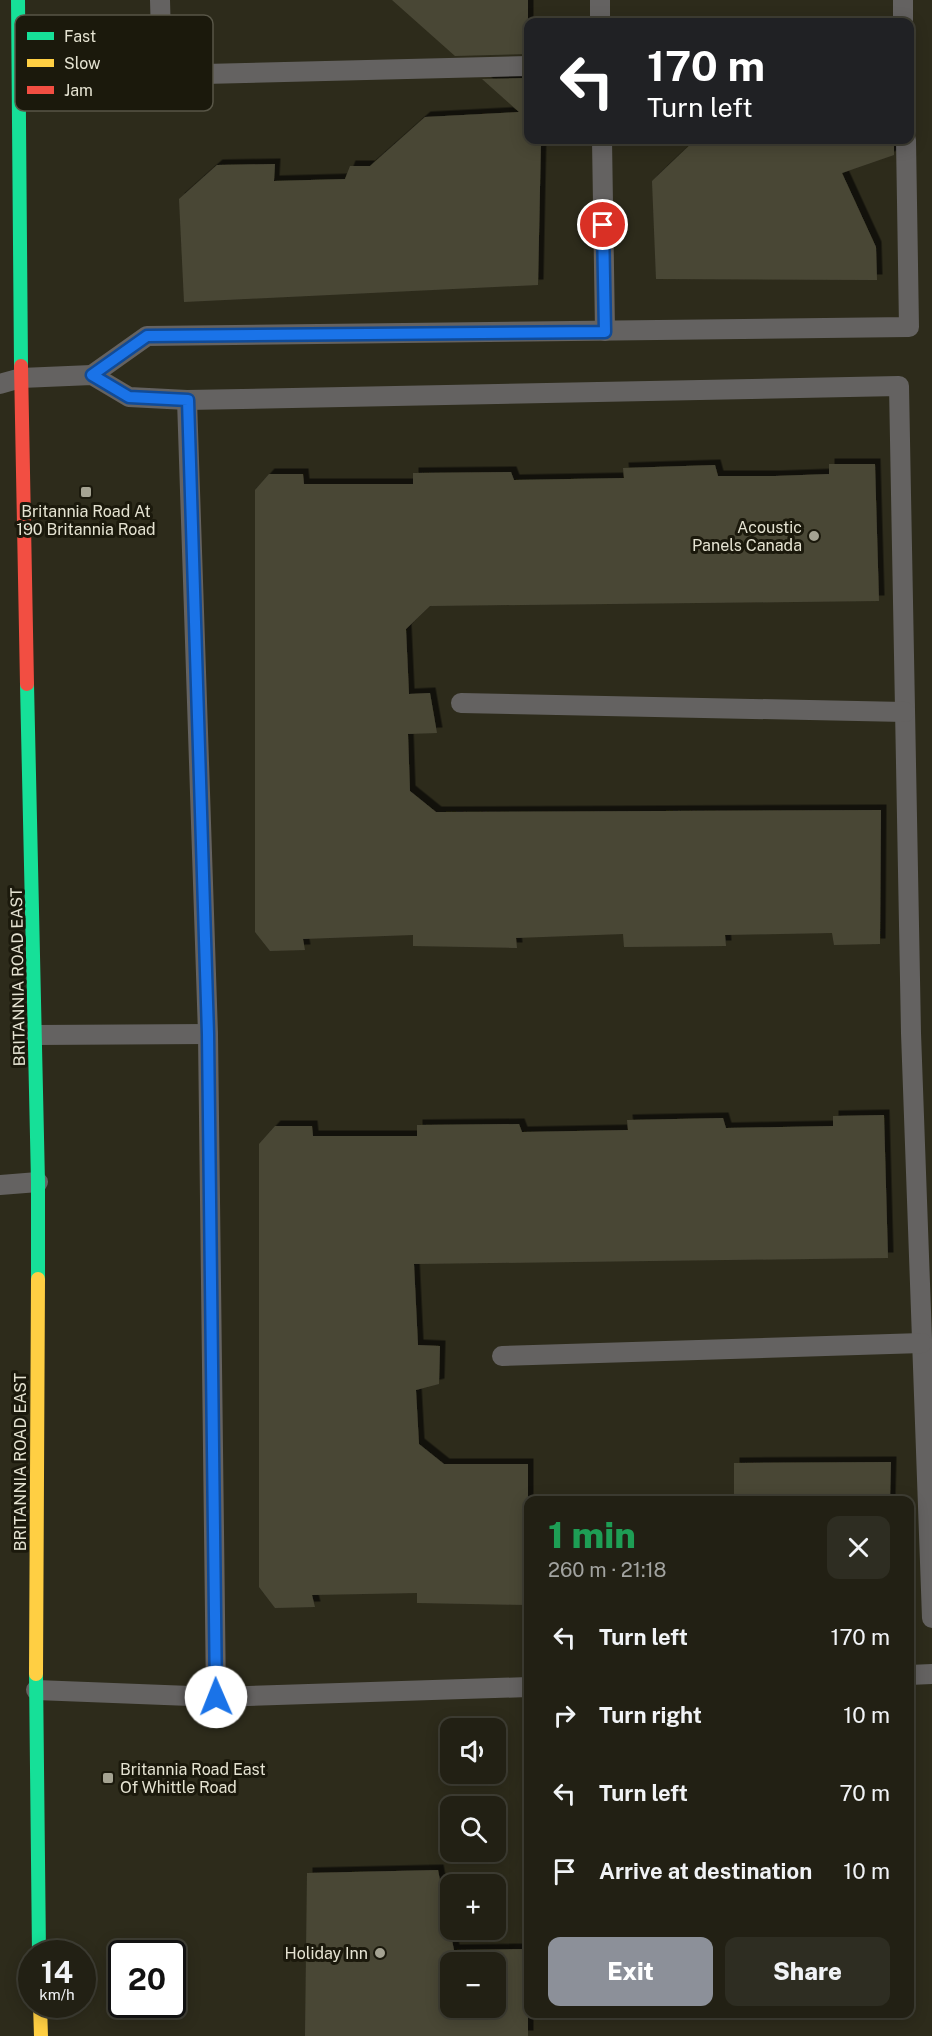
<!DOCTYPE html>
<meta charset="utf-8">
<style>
:root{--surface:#222014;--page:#2e2d22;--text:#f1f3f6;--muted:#a2a3a0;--line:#3f3e34;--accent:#8c9099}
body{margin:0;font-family:"Public Sans",sans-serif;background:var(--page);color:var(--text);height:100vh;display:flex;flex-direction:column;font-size:22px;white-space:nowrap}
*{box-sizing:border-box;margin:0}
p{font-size:20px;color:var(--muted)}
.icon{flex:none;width:33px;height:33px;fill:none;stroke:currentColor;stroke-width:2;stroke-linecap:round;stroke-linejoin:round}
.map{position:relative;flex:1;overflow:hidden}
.drawer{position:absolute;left:524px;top:1496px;width:390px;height:522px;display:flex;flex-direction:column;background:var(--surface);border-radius:12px;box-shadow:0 3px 15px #0003,0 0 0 2px var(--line)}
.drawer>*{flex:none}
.top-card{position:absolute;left:524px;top:18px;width:390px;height:126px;border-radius:12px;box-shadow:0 3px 15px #0003,0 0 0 2px var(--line);background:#202124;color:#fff;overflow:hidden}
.controls{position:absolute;left:440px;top:1718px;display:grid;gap:12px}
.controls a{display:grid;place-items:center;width:66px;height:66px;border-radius:12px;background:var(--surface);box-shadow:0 3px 15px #0003,0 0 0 2px var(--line);font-size:30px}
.speed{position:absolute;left:18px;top:1940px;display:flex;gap:12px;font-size:30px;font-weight:700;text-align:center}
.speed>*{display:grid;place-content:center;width:78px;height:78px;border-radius:50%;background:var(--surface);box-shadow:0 3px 15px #0003,0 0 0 2px var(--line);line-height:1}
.speed small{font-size:15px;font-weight:400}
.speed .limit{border:3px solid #111;border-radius:9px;background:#fff;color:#111}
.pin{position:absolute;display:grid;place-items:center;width:51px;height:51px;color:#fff;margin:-26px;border:3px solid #fff;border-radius:50%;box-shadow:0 2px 6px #0007}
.me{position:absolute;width:66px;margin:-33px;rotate:359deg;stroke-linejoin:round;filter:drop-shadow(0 0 4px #0008)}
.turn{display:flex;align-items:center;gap:21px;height:126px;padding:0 24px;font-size:27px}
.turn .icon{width:78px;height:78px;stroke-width:2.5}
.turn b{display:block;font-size:42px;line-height:51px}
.round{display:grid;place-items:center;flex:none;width:63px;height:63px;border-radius:12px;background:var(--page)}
.summary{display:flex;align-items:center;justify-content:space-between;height:102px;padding:0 24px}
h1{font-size:36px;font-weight:800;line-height:45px;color:#1e9e55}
.action{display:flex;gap:12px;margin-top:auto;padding:12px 24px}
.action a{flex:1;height:69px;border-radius:12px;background:var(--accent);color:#fff;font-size:24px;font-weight:800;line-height:69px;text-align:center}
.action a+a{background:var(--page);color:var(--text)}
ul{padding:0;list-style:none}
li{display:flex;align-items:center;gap:18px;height:78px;padding:0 24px}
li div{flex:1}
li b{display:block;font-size:22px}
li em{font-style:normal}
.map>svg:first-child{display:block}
.building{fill:#494736;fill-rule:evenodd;filter:url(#shadow)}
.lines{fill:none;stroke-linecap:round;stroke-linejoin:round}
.lane{stroke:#646261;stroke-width:20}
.fast{stroke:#16e098;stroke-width:14}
.slow{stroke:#ffcf43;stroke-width:14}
.jam{stroke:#f24e42;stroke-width:14}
.route-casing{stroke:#114b97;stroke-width:15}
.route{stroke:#1a73e8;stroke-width:10}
.poi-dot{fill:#a5a392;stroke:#1b190c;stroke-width:2}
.labels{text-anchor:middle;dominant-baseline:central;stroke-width:6;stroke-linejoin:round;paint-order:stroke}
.poi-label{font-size:16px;fill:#e5e3d2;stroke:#1b190c;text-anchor:end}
.street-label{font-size:16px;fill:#e5e3d2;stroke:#1b190c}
.key{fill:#1b190c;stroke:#585647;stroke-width:1.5}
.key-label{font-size:16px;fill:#e5e3d2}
</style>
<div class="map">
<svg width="932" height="2036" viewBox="0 0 932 2036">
<defs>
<filter id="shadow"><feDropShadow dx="5.5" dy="-5.5" stdDeviation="0" flood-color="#0009"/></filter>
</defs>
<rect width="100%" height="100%" fill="#2d2b1b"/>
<g class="building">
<path d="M392,0H528V54L455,56Z"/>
<path d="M528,78V140H541L538,285L184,302L179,199L217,165L275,164L274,181L345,179L350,166H370L425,117L519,112L482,79Z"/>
<path d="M695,140H894V155L842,173L876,247L877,280L656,279L652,181Z"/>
<path d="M829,464H875L879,601L430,606L406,629L409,694L430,693L437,733L408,734L410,791L436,812L881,810L880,944L834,945L832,933L725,935L726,946L624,947L623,934L516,938L517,948L413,946V935L303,939L305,950L270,951L255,932V490L269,474H303L304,484H413V473L511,472L514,480L624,478L623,468L715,465L718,476H775L829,474Z"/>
<path d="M884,1115L888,1258L414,1264L418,1345L440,1346L439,1384L416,1390L419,1444L444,1464H528V1595H526V1605L417,1603V1593L312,1595L315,1607L275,1608L259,1587V1144L275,1126H312L313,1136H417V1125L519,1124L522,1132L628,1130L627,1120L723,1118L726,1128L833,1126V1116Z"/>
<path d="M891,1462L890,1500H734V1463Z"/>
<path d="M438,1870L454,1950L528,1949V2036H305L307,1873ZM450,1962H495V2007H450Z"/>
</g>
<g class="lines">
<g class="lane">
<path d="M160,0L162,75L528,66"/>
<path d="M600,0V22"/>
<path d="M903,0V22"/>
<path d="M602,140L605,331"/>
<path d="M92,375L147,336L909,327L906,140"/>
<path d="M0,384L21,378L92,375L129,397L187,400L899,386L911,1033L932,1618"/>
<path d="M187,400L208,1034L216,1697L528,1687"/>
<path d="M461,703L905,712"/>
<path d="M36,1035L208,1034"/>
<path d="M0,1185L38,1182"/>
<path d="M502,1356L922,1343"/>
<path d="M909,1675L932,1674"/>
<path d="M36,1690L216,1697"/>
</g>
<g class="fast">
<path d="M18,0L21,366"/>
<path d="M27,684L38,1182V1279"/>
<path d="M36,1674L39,1953"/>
</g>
<g class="slow">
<path d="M36,1674L38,1279"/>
<path d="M40,2004L41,2036"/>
</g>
<path class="jam" d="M21,366L27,684"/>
</g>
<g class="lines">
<g class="route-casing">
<path id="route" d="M216,1697L208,1034L188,400L129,397L92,375L147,336L605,332L603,225"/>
</g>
<use href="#route" class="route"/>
</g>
<g class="poi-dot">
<rect x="80" y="486" width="12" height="12" rx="3"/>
<circle cx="814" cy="536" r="6"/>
<rect x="102" y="1772" width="12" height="12" rx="3"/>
<circle cx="380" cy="1953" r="6"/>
</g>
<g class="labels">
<g class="poi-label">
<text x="86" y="511" text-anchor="middle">Britannia Road At<tspan x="86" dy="18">190 Britannia Road</tspan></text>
<text x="802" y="527">Acoustic<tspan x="802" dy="18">Panels Canada</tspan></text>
<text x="120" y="1769" text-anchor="start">Britannia Road East<tspan x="120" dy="18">Of Whittle Road</tspan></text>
<text x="368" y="1953">Holiday Inn</text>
</g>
<g class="street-label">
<text transform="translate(18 977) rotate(-91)">BRITANNIA ROAD EAST</text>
<text transform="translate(20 1462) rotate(-90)">BRITANNIA ROAD EAST</text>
</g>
</g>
<rect x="15" y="15" width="198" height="96" rx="9" class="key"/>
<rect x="27" y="32" width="27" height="8" fill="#16e098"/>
<rect x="27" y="59" width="27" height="8" fill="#ffcf43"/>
<rect x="27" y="86" width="27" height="8" fill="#f24e42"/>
<g class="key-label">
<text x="64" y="42">Fast</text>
<text x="64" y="69">Slow</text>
<text x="64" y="96">Jam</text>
</g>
</svg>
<div class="controls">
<a><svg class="icon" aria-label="sound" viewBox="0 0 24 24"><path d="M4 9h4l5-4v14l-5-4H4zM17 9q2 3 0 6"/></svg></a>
<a><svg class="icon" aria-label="search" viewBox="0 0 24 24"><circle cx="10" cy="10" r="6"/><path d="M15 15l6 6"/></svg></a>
<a>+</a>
<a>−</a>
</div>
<div class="speed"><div>14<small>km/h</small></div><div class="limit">20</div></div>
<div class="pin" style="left:603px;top:225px;background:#d93025"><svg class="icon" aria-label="arrive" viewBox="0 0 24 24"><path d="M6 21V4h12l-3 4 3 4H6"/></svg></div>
<svg class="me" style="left:216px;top:1697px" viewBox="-20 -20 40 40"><circle r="19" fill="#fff"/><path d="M0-13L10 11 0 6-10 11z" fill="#1a73e8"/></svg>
<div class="top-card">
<div class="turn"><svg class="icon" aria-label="left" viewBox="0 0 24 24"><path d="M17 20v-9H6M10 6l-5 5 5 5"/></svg><div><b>170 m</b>Turn left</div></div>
</div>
<section class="drawer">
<div class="summary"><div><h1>1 min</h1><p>260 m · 21:18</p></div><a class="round"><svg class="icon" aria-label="close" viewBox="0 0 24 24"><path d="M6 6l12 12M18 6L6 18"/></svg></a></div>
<ul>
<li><svg class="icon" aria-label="left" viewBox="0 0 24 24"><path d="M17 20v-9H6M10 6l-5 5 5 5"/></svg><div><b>Turn left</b></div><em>170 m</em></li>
<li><svg class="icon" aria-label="right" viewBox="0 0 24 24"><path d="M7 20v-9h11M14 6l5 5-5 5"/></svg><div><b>Turn right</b></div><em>10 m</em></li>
<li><svg class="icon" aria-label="left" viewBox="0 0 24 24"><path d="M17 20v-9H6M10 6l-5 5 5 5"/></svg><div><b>Turn left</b></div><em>70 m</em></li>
<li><svg class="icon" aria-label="arrive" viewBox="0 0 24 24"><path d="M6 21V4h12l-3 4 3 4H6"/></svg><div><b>Arrive at destination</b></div><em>10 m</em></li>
</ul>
<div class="action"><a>Exit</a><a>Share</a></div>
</section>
</div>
